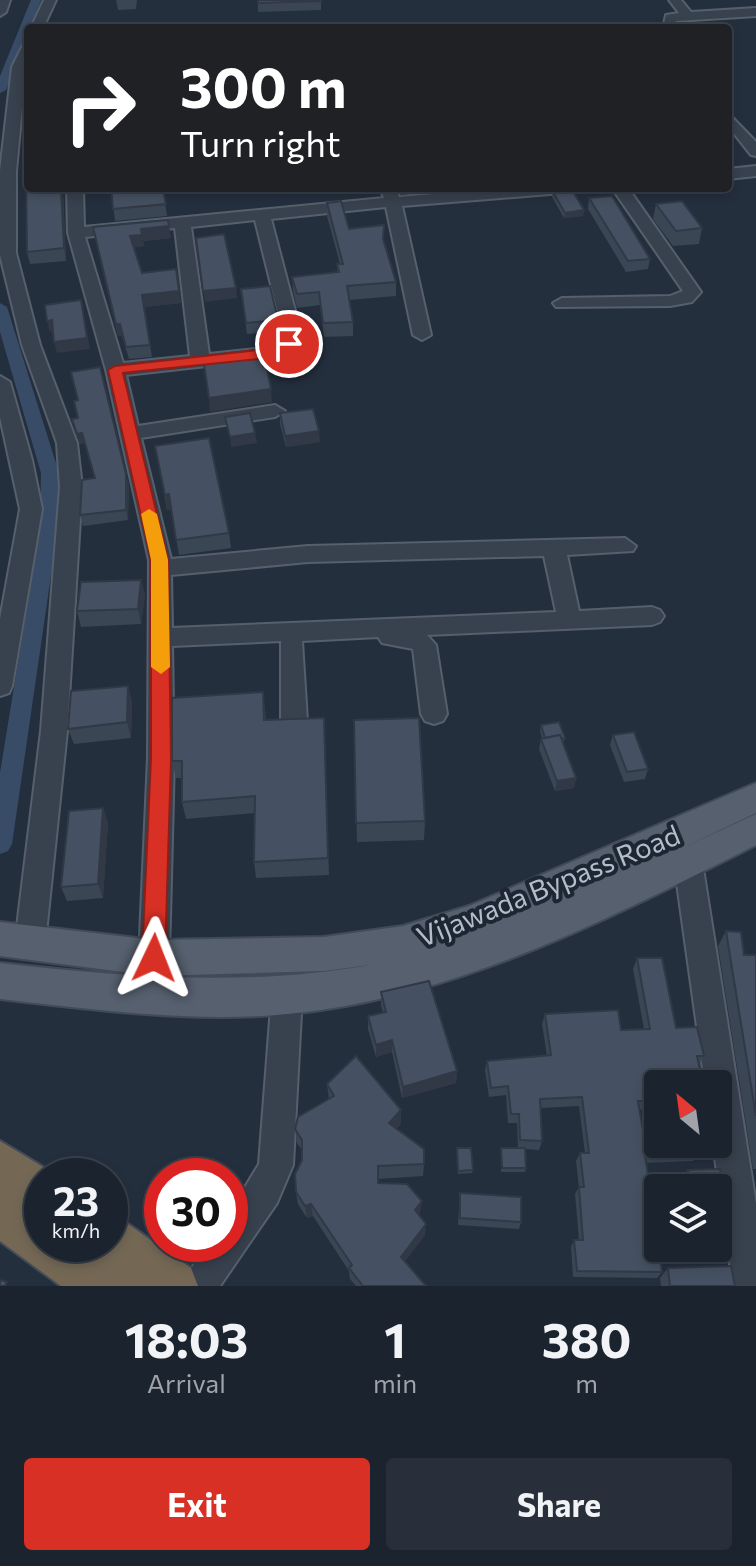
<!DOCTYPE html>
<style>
:root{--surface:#1b232e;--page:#282f3a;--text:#f1f3f6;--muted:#a0a4aa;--line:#39404a;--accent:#d93025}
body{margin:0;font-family:Commissioner,sans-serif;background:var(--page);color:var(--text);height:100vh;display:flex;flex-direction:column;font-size:30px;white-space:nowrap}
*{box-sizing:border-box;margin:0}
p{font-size:26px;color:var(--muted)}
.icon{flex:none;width:44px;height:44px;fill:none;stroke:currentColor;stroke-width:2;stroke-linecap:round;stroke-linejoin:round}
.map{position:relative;height:1286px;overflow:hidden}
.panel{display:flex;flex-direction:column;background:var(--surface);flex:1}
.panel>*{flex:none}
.hud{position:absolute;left:24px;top:24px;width:708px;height:168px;border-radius:8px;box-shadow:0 4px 12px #0003,0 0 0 2px var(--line);background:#202124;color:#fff;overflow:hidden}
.needle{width:52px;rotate:331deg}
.tools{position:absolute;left:644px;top:1070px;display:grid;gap:16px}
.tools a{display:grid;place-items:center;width:88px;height:88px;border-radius:8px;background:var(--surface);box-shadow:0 4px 12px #0003,0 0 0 2px var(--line);font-size:40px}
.speed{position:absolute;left:24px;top:1158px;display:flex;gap:16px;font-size:40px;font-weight:700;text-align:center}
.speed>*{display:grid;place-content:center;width:104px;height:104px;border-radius:50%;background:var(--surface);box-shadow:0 4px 12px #0003,0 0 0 2px var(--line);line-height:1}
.speed small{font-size:20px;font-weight:400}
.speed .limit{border:12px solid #d22;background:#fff;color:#111}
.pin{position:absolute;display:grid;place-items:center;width:68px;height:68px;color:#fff;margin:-34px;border:4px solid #fff;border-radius:50%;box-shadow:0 2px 8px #0007}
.me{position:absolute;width:88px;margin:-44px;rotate:2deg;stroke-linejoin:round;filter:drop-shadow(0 0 6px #0008)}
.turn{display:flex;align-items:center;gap:28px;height:168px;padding:0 24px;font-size:36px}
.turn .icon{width:104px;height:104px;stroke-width:2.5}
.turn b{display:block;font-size:56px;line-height:68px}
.eta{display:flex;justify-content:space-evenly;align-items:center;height:136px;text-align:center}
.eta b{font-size:48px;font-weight:700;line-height:56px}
.button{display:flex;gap:16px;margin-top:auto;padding:16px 24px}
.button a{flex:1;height:92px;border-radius:8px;background:var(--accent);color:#fff;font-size:32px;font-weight:700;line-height:92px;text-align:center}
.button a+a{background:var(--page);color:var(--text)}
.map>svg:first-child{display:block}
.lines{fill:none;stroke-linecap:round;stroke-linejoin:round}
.canal{fill:#394c67;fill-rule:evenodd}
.minor-casing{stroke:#565f6c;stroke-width:4}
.major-casing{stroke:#414a57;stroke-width:4}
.highway-casing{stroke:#434c59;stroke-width:4}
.minor{fill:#38414e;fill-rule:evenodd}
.major{fill:#56606e;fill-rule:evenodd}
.highway{fill:#746855;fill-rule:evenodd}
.wall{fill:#3b4654}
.shaded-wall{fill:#303945}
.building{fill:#455162;stroke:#303945;stroke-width:2}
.route{fill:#d93025;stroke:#8d1f18;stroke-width:2}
.slow{fill:#f59e0b}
.labels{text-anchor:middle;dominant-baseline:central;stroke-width:8;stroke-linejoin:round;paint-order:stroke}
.near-street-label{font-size:28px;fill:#b4bcc9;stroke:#1d2633}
</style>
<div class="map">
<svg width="756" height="1286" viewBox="0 0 756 1286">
<rect width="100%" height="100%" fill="#242f3e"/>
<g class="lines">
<g class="canal">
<path d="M31,0H41L6,90L0,93V76Z"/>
<path d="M0,303L7,307L59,473L58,527L12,844L8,851L0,854V773L40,527L41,473L0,332Z"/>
</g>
<g class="minor-casing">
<g id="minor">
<path d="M0,0H10L6,12L0,16Z"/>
<path d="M44,0H56L43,28H31Z"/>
<path d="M669,0H681L691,12L756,8V16L676,21L675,28H663L666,15L679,13Z"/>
<path d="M28,43L16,171V253L40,345L77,443L82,487L67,731L45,943L40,953L30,957L20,953L15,943L41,731L60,487L57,443L22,345L0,255V171L12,67L22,47Z"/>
<path d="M728,113L756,142V156L751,155L728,126Z"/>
<path d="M756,166V176L728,179V169Z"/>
<path d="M67,188H83L84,227L384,198L380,188H396L399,197L505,188H570L562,193L402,206L431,335L422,340L413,335L386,207L271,219L302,337L296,348L269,359L126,375L138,426L275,405L285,411L275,417L141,438L171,559L308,546L625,538L636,546L633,551L567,555L579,611L652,607L660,610L664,616L660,622L652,625L427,635L436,645L447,714L443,721L434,724L425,721L421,714L413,649L382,643L378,637L302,641L307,721L303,728L294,731L285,728L281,721V641L172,646L174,758L169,958L165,968L154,972L143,968L139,958L148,758L149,560L106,370L68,233ZM255,220L284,337L265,348L209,354L191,227ZM175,228L190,356L123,363L85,237ZM544,556L556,612L172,628L171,575L308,562Z"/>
<path d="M612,188H628L701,292L692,302L670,306L556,307L553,303L562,298L670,296L683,291Z"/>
<path d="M0,376L10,382L32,460L42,509L12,686L9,693L0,696V619L20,509L0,417Z"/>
<path d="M688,850L698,853L702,862L756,1204V1286H733L713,1144H718V1084H705L674,862L678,853Z"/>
<path d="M287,979L298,984L302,994L293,1165L277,1203L220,1286H180L207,1244H230V1212L259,1164L272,994L276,984Z"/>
</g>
</g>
<g class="major-casing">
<path id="major" d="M756,783V813L680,849L756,814V845C618,914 475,988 321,1010C215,1026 106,1011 0,999V963C125,977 246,987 370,965L324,971L154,976L0,956V922L154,940L324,937L403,926L469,906Z"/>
</g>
<g class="highway-casing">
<path id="highway" d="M0,1141L58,1176H42V1244H110V1217L128,1224L191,1268L198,1286H61L0,1241Z"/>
</g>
<use href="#minor" class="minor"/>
<use href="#major" class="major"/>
<use href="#highway" class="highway"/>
</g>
<g class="wall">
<path d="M116,0H137L136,9L118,10Z"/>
<path d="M258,0H321V10L258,12Z"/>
<path d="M28,151L63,191L66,261L30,264L27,252L26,185L23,173Z"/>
<path d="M111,188H135V193L163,190L167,216L115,221Z"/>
<path d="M553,192L584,210L583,216L564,218L552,197Z"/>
<path d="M589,198L650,259L648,269L626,272L588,209Z"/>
<path d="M327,203L349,229L384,241L396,282V296L349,300L353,322V336L324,337L320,305L297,308L293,291L292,277L337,272V264H340L327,216Z"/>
<path d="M656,204L702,228L699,244L673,246L653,219Z"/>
<path d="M93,227L171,238L143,241L144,246L134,247L142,273L181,303L144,307L152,357L129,359L122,336H118Z"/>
<path d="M241,289L278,320L279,331L247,334Z"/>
<path d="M280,413L320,442L286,447L280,424Z"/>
<path d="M72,419L129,484L128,520L83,526L80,515L95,478L85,443L80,444Z"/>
<path d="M155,446L229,533L231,548L179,555L171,509L167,510Z"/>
<path d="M141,580L145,595L141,624L81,627L77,611Z"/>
<path d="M263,692L266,720L324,718L329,875L256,878L254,862L255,813L186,819L182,802V778H176L172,761Z"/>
<path d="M132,701L131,738L74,744L68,729Z"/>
<path d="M354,720L425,821L424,840L357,842Z"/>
<path d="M541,725L565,738L563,743L576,778L574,788L555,791L539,749L541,739L542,738L540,731Z"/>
<path d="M613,735L648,769L645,779L624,782L610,745Z"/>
<path d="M103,808L108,823L103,898L67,901L61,887Z"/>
<path d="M726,931L744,955H756V1169H753L718,946Z"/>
<path d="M637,958L676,1028L704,1056L699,1065L658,1084V1109L639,1110L644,1136L698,1153L693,1161L646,1163L662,1272L657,1278L573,1277L571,1247L574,1240H579L575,1194L579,1187L576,1161L580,1153H585L579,1106L541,1108L542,1141L539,1150L525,1149L526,1168L525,1172H501V1148H518L517,1123H508L506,1095L489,1097L485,1070L487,1061L547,1056L542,1024L545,1014L621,1030L644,1029L633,969Z"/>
<path d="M381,992L457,1071L456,1083L402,1098L392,1052L376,1057L368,1029V1016L383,1013L381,1005Z"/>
<path d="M327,1084L401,1110V1124L396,1129L424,1164L423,1176L378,1179V1183L420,1213L419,1215L425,1235L405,1261L426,1286H356L350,1279L349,1271L313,1216L307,1218L298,1204L296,1192L302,1160V1150L297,1143L295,1129L329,1099Z"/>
<path d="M457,1148L473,1170L472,1173L458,1174Z"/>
<path d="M720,1169L725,1208L720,1214H718V1188H686L683,1177L688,1170Z"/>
<path d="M460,1193L521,1222L519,1229L458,1225Z"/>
<path d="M668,1268L735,1286H661L660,1278Z"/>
</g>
<g class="shaded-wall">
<path d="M61,188H65L63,191L66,261L64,248Z"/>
<path d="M409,188H431V190L409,193Z"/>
<path d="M584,210L583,216L564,218L565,213Z"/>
<path d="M169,226L171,238L143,241L141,229Z"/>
<path d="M142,235L144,246L132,248L130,236Z"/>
<path d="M176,269L181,303L144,307L152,357L142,295Z"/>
<path d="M236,288L237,298L205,302L203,291Z"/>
<path d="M81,300L90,349L57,353L54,342Z"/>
<path d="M52,320L55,331L50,332L47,321Z"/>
<path d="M116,324H120L122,336H118Z"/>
<path d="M271,389L272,402L210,412L209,398Z"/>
<path d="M319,431L320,442L286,447L285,436Z"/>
<path d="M82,433L85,443L80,444L77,434Z"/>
<path d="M255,433L257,443L231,447L230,437Z"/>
<path d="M126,474L129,484L128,520L126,510Z"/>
<path d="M169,494L172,509L167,510L165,495Z"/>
<path d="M141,580L145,595L141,624L138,609Z"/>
<path d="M128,686L132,701L131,738L127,722Z"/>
<path d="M576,778L574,788L555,791L557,781Z"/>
<path d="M103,808L108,823L103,898L98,884Z"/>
<path d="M392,1040V1052L376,1057V1045Z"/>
<path d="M457,1071L456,1083L402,1098L403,1087Z"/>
<path d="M401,1110V1124L389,1137V1123Z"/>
<path d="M422,1201L420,1213L414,1221L415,1210Z"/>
<path d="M311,1204L313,1216L307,1218L305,1206Z"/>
<path d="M426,1224L425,1235L401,1267V1257Z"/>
</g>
<g class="building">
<path d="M258,0H321V1L258,3Z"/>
<path d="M636,26L638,28H604Z"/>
<path d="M24,151H28V188H61L64,248L27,252L26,173H23Z"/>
<path d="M111,188H134V193L163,190L166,204L113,209Z"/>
<path d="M566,188H571L584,210L565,213L553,192Z"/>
<path d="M612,196L650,259L628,261L589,198Z"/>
<path d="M341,201L349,229L384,225L383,239L396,282L347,286L353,322L323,323L319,292L297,294L292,277L339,272L337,264H343L327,203Z"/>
<path d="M682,201L702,228L676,231L656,204Z"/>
<path d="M168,220L169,226L141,229L142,235L130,236L142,273L176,269L179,291L142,295L150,345L126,347L120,324H116L93,227Z"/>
<path d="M224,234L236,288L203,291L196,238Z"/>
<path d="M270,286L278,320L246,323L241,289Z"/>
<path d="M81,300L87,338L54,342L52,320L47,321L45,305Z"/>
<path d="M263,349L271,389L209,398L203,357Z"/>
<path d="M100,367L126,474V510L80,515L82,480L95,478L82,433L77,434L72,419L78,418L74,401L78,400L71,372Z"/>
<path d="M313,409L319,431L285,436L280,413Z"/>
<path d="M250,413L255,433L230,437L225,417Z"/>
<path d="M209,438L229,533L176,540L169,494L165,495L155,446Z"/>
<path d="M141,580L138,609L77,611L81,582Z"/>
<path d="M128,686L127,722L68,729L71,691Z"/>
<path d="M263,692L264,720L324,718L328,858L254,862L255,796L182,802V761H172V698Z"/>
<path d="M419,718L425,821L356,823L354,720Z"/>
<path d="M559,722L565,738L561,739L560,735L545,738L541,725Z"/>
<path d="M634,732L648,769L627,772L613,735Z"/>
<path d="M560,735L576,778L557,781L541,739Z"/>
<path d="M103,808L98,884L61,887L69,811Z"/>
<path d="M726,931L741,932L744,955H756V1116Z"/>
<path d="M637,958H662L676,1028L697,1027L704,1056H697L703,1084H658V1101H638L644,1136H658V1144H697L698,1153L645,1155L662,1272L577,1271L574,1240H583L579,1187H584L580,1153H589L582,1097L540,1099L542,1141L520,1140L519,1114H511L508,1086L491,1088L487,1061L551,1055L545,1014L618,1010L621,1030L650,1029Z"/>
<path d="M429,981L457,1071L403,1087L392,1040L376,1045L368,1016L386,1012L381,992Z"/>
<path d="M356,1056L401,1110L389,1123L424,1149V1164L378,1166V1183L407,1184L422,1201L415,1210L426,1224L401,1257L426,1286H363L349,1268L352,1265L311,1204L305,1206L296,1192L295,1174L302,1160V1140L295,1129L298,1117L334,1096L327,1084Z"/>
<path d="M457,1148H471L473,1170L458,1171Z"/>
<path d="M501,1148H525L526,1168H502Z"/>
<path d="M720,1169L725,1208H718V1188H692L688,1170Z"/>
<path d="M460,1193L521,1197V1222L460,1218Z"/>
<path d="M731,1266L735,1286H670L668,1268Z"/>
<path d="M0,1280L7,1282L5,1286H0Z"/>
</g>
<path class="route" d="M289,340L296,344L294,347L269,358L123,373L168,560L171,758L165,958L162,965L154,968L146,965L142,958L151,758V560L108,370L115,366L266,349Z"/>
<path class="slow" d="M149,509L157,514L168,560L170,667L161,674L151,667V560L141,514Z"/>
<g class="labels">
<g class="near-street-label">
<text transform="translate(548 885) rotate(-22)">Vijawada Bypass Road</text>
</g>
</g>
</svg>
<div class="tools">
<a><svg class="needle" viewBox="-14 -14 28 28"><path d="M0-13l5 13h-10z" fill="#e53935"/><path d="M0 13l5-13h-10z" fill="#a0a4aa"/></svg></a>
<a><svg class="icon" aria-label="layers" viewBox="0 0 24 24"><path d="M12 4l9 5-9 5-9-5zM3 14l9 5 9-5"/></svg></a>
</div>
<div class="speed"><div>23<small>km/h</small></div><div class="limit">30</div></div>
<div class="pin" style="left:289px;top:344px;background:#d93025"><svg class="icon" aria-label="arrive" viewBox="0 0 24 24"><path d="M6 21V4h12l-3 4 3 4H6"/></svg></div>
<svg class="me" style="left:154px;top:958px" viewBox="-20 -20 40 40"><path d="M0-17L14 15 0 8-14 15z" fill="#d93025" stroke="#fff" stroke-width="4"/></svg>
<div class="hud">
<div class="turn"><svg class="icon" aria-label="right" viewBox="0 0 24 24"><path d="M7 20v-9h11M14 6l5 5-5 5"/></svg><div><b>300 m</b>Turn right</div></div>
</div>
</div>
<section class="panel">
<div class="eta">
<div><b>18:03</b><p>Arrival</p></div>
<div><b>1</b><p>min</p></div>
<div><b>380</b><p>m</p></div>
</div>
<div class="button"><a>Exit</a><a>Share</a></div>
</section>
